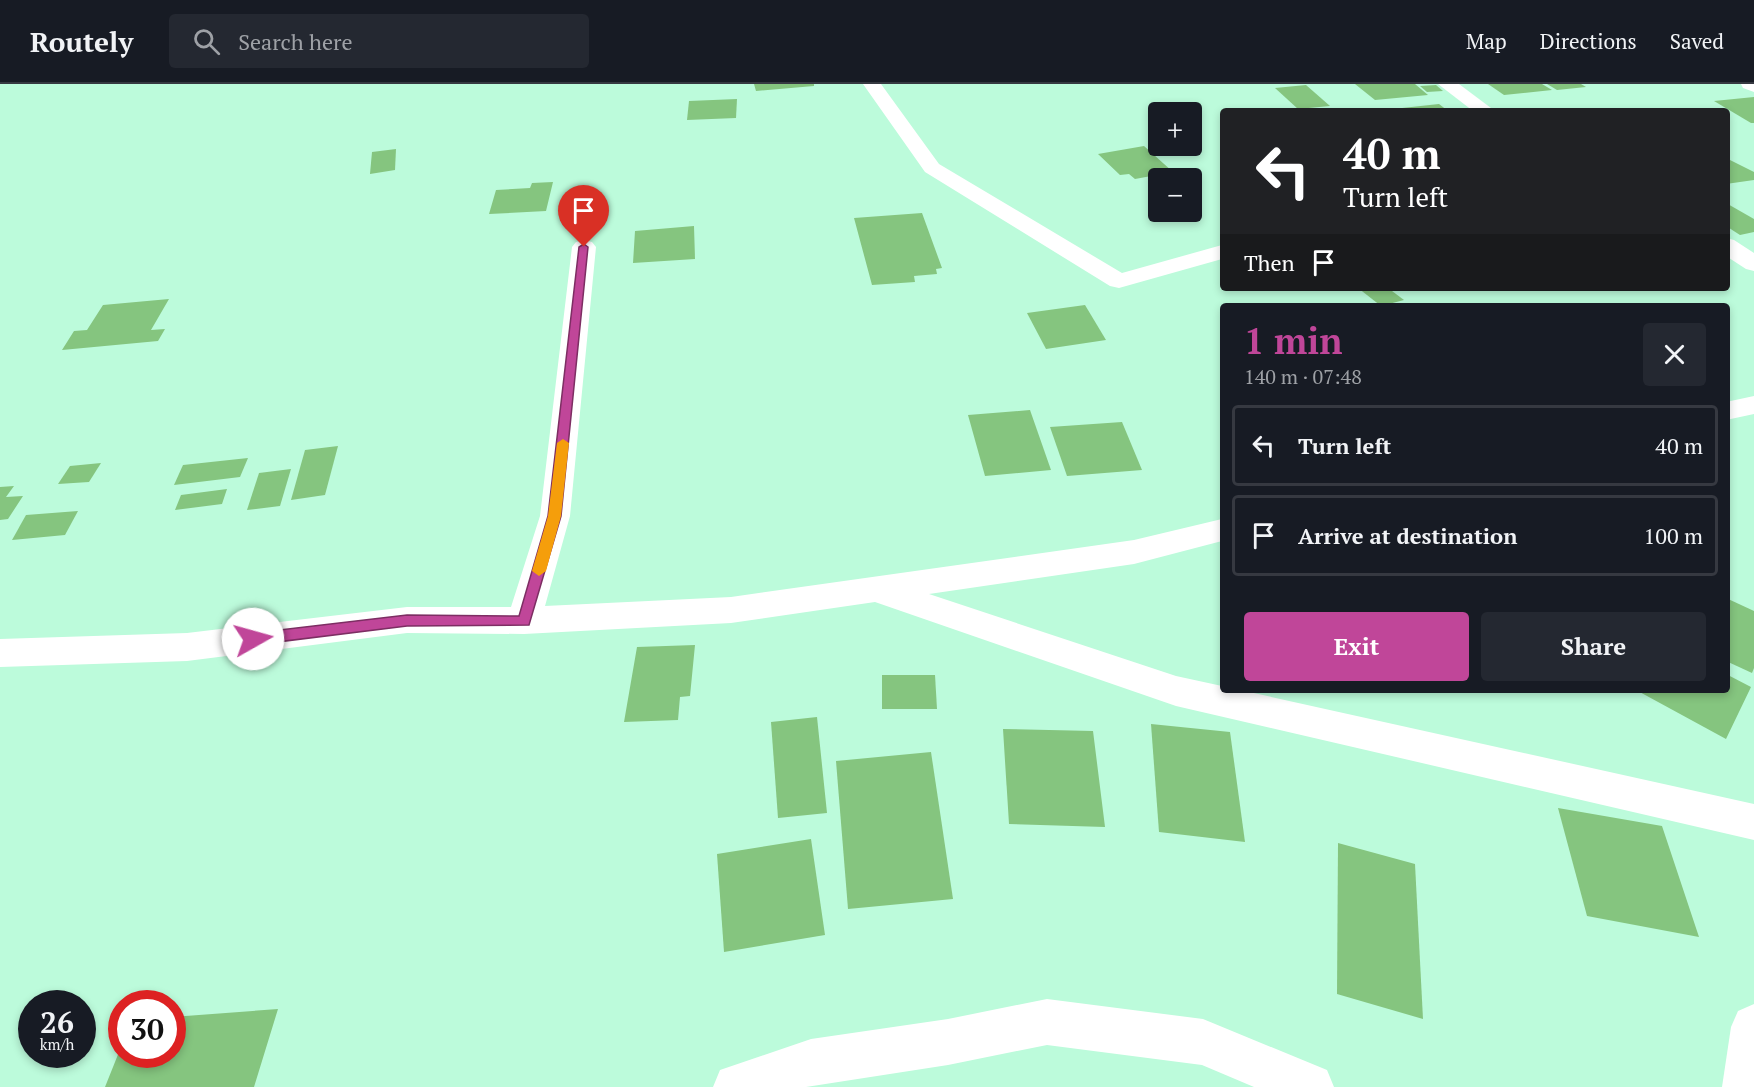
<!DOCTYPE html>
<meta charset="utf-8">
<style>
:root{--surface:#171b24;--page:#242831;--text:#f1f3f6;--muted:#9ea1a6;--line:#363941;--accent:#c04699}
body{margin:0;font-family:"PT Serif",serif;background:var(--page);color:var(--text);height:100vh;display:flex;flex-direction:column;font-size:22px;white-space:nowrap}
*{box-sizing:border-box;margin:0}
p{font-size:20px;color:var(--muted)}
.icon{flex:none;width:33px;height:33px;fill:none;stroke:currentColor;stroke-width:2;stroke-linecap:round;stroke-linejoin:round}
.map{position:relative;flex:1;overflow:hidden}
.panel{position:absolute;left:1220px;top:219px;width:510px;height:390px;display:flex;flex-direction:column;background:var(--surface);border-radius:6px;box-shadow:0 3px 9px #0003}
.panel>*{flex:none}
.banner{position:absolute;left:1220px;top:24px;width:510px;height:183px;border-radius:6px;box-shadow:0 3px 9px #0003;background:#202124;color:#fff;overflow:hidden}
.buttons{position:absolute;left:1148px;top:18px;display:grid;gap:12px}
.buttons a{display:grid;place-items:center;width:54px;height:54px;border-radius:6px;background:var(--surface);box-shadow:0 3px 9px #0003;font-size:30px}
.speed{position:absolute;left:18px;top:906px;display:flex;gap:12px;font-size:30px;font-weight:700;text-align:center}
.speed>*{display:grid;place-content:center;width:78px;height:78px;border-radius:50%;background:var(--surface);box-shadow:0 3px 9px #0003;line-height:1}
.speed small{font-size:15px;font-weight:400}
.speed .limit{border:9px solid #d22;background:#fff;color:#111}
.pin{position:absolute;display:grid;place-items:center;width:51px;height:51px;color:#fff;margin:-62px -26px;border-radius:50% 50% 50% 0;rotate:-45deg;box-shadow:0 0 6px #0007}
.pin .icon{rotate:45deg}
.me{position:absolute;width:66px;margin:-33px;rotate:83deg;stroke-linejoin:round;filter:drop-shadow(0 0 4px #0008)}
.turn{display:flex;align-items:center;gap:21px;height:126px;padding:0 24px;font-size:27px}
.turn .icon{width:78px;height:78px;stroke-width:2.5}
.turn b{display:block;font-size:42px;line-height:51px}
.then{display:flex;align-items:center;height:57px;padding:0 24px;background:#0003;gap:12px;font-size:22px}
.round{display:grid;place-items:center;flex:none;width:63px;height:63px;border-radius:6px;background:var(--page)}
.overview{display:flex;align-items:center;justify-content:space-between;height:102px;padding:0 24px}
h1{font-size:36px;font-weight:700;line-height:45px;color:var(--accent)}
.button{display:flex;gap:12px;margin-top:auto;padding:12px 24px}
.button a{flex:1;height:69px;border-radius:6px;background:var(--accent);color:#fff;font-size:24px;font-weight:700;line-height:69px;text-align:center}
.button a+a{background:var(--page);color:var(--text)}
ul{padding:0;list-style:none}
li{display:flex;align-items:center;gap:18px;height:81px;margin:0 12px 9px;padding:0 12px;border:3px solid var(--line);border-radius:6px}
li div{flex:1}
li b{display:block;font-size:22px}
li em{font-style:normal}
header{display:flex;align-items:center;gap:36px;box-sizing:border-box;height:84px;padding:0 30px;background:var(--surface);border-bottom:2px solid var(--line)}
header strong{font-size:28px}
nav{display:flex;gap:33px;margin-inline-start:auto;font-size:21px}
.search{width:420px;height:54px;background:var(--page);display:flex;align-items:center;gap:15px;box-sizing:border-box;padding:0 21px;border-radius:6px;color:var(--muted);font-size:22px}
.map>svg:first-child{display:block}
.building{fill:#85c57f}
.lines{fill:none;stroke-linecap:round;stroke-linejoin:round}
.minor{fill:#fff;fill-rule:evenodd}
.route{fill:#c04699;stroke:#7d2e63;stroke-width:1.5}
.slow{fill:#f59e0b}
</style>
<header>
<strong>Routely</strong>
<div class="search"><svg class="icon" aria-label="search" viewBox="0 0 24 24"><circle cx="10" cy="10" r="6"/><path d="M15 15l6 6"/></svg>Search here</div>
<nav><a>Map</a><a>Directions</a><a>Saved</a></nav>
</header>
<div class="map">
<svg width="1754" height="1003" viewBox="0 0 1754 1003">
<rect width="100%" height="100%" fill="#bcfbdb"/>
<g class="building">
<path d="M754,0H814V2L756,7Z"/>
<path d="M1355,0H1415L1428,11L1375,16Z"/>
<path d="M1488,0H1542L1552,6L1504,11Z"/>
<path d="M1547,0H1581L1586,3L1557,6Z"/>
<path d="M1306,1L1330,22L1298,25L1275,4Z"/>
<path d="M1436,1L1443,7L1427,8L1420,2Z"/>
<path d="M1754,13V39H1751L1714,17Z"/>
<path d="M737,15L736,34L687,36L689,17Z"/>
<path d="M1439,20L1448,27H1393V25Z"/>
<path d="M1144,62L1173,88L1135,95L1129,90L1120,91L1098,70Z"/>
<path d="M396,65L395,86L370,90L372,68Z"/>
<path d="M1726,74L1754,88V96L1726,100Z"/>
<path d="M553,98L546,127L489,130L496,106L530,104L532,99Z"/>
<path d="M1726,119L1754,135V148L1740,151L1726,142Z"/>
<path d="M922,129L942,184L936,185L937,190L914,192L915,198L872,201L854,134Z"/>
<path d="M694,142L695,175L633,179L635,147Z"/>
<path d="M1358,204H1388L1404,216L1381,222Z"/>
<path d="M169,215L151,246L165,245L158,257L62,266L74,247L87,246L103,221Z"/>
<path d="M1085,221L1106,256L1046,265L1027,229Z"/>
<path d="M1030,326L1051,386L985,392L968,331Z"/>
<path d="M1122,338L1142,386L1067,392L1050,343Z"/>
<path d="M338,362L325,411L291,416L305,366Z"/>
<path d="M248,374L240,393L174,401L183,381Z"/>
<path d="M101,379L89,398L58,400L70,382Z"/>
<path d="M291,385L280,422L247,426L259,389Z"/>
<path d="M14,402L6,413L23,412L8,435L0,436V403Z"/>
<path d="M227,405L222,420L175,426L181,411Z"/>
<path d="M78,427L65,451L12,456L26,431Z"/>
<path d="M1726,514L1754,527V584L1752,589L1726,577Z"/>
<path d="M695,561L690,612L680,613L678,636L624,638L637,563Z"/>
<path d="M1726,590L1751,603L1726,655L1636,606H1726Z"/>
<path d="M882,591H935L937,625H882Z"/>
<path d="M817,633L827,729L778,734L771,638Z"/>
<path d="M1151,640L1230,648L1245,758L1159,748Z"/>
<path d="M1003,645L1093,647L1105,743L1009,740Z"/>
<path d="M931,668L953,815L848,825L836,677Z"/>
<path d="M1558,724L1662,742L1699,853L1587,832Z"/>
<path d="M811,755L825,851L724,868L717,770Z"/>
<path d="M1338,759L1415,780L1423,935L1337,910Z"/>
<path d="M278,925L254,1003H105L121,963L122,970H172V933Z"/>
</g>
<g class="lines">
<g class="minor">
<path d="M863,0H881L939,80L1122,189L1222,161V175L1119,204L1110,202L925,88Z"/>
<path d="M1438,0H1459L1495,27H1473Z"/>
<path d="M1741,0H1754V8L1743,4Z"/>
<path d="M1726,154L1734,156L1754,169V187L1746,185L1726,172Z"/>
<path d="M584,156L592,158L596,163L570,432L545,522L731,513L1134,456L1222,435V457L1134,480L929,510L1176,592L1222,602V606H1240L1754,720V756L1176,622L875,518L731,539L524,550L407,549L187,577L0,583V555L187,549L407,523H511L540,432L572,163L576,158Z"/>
<path d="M1754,312V330L1726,336V318Z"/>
<path d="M1047,915L1203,935L1327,986L1334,1003H1254L1202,981L1047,961L948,981L806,1003H713L720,986L811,955L948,935Z"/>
<path d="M1754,920V1003H1722L1731,943L1738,927Z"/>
</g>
</g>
<path class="route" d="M584,160L588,163L561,432L529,541L407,542L253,561L248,559L245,555L248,551L253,549L407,531L519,532L548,432L579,163Z"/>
<path class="slow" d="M563,355L569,359L561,432L546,487L539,492L532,487L548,432L557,359Z"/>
</svg>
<div class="buttons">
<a>+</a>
<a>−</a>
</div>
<div class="speed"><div>26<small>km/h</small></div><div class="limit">30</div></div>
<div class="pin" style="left:584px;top:163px;background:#d93025"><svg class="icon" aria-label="arrive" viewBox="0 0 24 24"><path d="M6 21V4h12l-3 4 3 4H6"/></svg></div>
<svg class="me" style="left:253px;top:555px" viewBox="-20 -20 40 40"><circle r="19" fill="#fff"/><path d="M0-13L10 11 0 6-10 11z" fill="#c04699"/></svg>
<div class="banner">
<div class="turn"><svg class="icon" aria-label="left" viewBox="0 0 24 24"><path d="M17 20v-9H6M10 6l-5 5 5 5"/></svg><div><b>40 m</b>Turn left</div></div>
<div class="then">Then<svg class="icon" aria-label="arrive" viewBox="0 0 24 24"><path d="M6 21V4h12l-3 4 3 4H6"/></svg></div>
</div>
<section class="panel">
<div class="overview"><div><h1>1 min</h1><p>140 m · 07:48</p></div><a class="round"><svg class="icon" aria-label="close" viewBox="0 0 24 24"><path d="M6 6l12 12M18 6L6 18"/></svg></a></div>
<ul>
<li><svg class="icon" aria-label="left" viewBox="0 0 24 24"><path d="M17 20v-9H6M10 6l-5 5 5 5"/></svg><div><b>Turn left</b></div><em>40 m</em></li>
<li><svg class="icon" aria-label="arrive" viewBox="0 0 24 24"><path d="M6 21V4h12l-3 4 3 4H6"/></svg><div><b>Arrive at destination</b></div><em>100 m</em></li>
</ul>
<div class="button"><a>Exit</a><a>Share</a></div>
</section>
</div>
